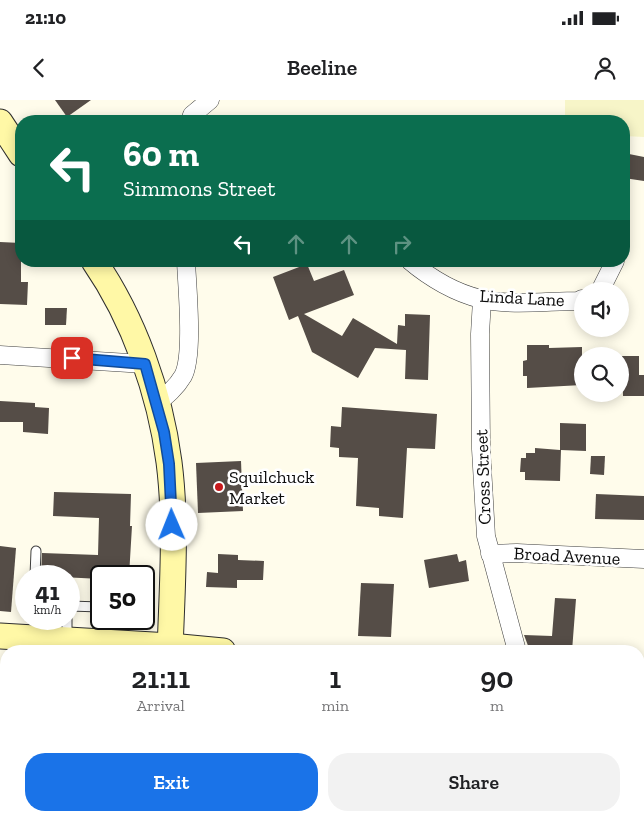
<!DOCTYPE html>
<style>
:root{--surface:#fff;--page:#f2f2f2;--text:#202124;--muted:#757577;--accent:#1a73e8}
body{margin:0;font-family:"Zilla Slab",serif;background:var(--page);color:var(--text);height:100vh;display:flex;flex-direction:column;font-size:19px;white-space:nowrap}
*{box-sizing:border-box;margin:0}
p{font-size:16px;color:var(--muted)}
.icon{flex:none;width:28px;height:28px;fill:none;stroke:currentColor;stroke-width:2;stroke-linecap:round;stroke-linejoin:round}
.map{position:relative;flex:1;overflow:hidden}
.details{position:absolute;left:0px;top:545px;width:645px;height:176px;display:flex;flex-direction:column;background:var(--surface);border-radius:20px 20px 0 0;box-shadow:0 2px 12px #0003}
.details>*{flex:none}
.guide{position:absolute;left:15px;top:15px;width:615px;height:152px;border-radius:20px;box-shadow:0 2px 12px #0003;background:#0b6e4f;color:#fff;overflow:hidden}
.buttons{position:absolute;left:574px;top:182px;display:grid;gap:10px}
.buttons a{display:grid;place-items:center;width:55px;height:55px;border-radius:50%;background:var(--surface);box-shadow:0 2px 12px #0003;font-size:25px}
.speed{position:absolute;left:15px;top:465px;display:flex;gap:10px;font-size:25px;font-weight:700;text-align:center}
.speed>*{display:grid;place-content:center;width:65px;height:65px;border-radius:50%;background:var(--surface);box-shadow:0 2px 12px #0003;line-height:1}
.speed small{font-size:12px;font-weight:400}
.speed .limit{border:2px solid #111;border-radius:8px;background:#fff;color:#111}
.pin{position:absolute;display:grid;place-items:center;width:42px;height:42px;color:#fff;margin:-21px;border-radius:10px;box-shadow:0 2px 8px #0006}
.me{position:absolute;width:55px;margin:-28px;rotate:359deg;stroke-linejoin:round;filter:drop-shadow(0 0 4px #0008)}
.turn{display:flex;align-items:center;gap:18px;height:105px;padding:0 25px;font-size:22px}
.turn .icon{width:65px;height:65px;stroke-width:2.5}
.turn b{display:block;font-size:35px;line-height:42px}
.lanes{display:flex;align-items:center;height:48px;padding:0 25px;background:#0003;justify-content:center;gap:25px;direction:ltr}
.lanes .off{opacity:.35}
.eta{display:flex;justify-content:space-evenly;align-items:center;height:85px;text-align:center}
.eta b{font-size:30px;font-weight:600;line-height:35px}
.button{display:flex;gap:10px;margin-top:auto;padding:10px 25px}
.button a{flex:1;height:58px;border-radius:20px;background:var(--accent);color:#fff;font-size:20px;font-weight:600;line-height:58px;text-align:center}
.button a+a{background:var(--page);color:var(--text)}
.status{display:flex;justify-content:space-between;align-items:center;height:35px;padding:0 25px;background:var(--surface);direction:ltr}
.status svg{height:14px;fill:currentColor}
header{display:flex;justify-content:space-between;align-items:center;height:65px;padding:0 25px;background:var(--surface);font-size:22px;font-weight:600}
.map>svg:first-child{display:block}
.farmland{fill:#f7f5c8}
.building{fill:#554d47}
.lines{fill:none;stroke-linecap:round;stroke-linejoin:round}
.lane-casing{stroke:#3f3f3f;stroke-width:11}
.street-casing{stroke:#3f3f3f;stroke-width:19}
.secondary-casing{stroke:#2e2e2e;stroke-width:27}
.lane{stroke:#fff;stroke-width:9}
.street{stroke:#fff;stroke-width:18}
.secondary{stroke:#fff8a6;stroke-width:25}
.route-casing{stroke:#114b97;stroke-width:12}
.route{stroke:#1a73e8;stroke-width:9}
.poi-dot{fill:#c6191c;stroke:#fff;stroke-width:2}
.labels{text-anchor:middle;dominant-baseline:central;stroke-width:5;stroke-linejoin:round;paint-order:stroke}
.street-label{font-size:18px;fill:#0c0c0c;stroke:#fff}
.poi-label{font-size:18px;fill:#0c0c0c;stroke:#fff;text-anchor:start}
</style>
<div class="status"><b>21:10</b><svg viewBox="0 0 49 12"><path d="M0 12V9h3v3zM5 12V6h3v6zM10 12V3h3v9zM15 12V0h3v12zM26 1h20v11H26zM47 4h2v5h-2z"/></svg></div>
<header><svg class="icon" aria-label="back" viewBox="0 0 24 24"><path d="M15 5l-7 7 7 7"/></svg>Beeline<svg class="icon" aria-label="person" viewBox="0 0 24 24"><circle cx="12" cy="8" r="4"/><path d="M4 21q1-7 8-7t8 7"/></svg></header>
<div class="map">
<svg width="644" height="721" viewBox="0 0 644 721">
<rect width="100%" height="100%" fill="#fffceb"/>
<path class="farmland" d="M565,0H644V37L624,36V21H565Z"/>
<g class="building">
<path d="M55,0H91L67,17Z"/>
<path d="M624,53L644,57V81L624,78Z"/>
<path d="M0,142L21,143V182H28L27,205L0,204Z"/>
<path d="M307,164L314,181L344,170L354,195L304,214L342,236L353,218L397,244L398,225L405,226V214L430,215L428,280L405,279L406,250L375,248L358,278L312,252L298,216L289,220L273,177Z"/>
<path d="M45,208H67L66,225H45Z"/>
<path d="M527,245H549V248L582,247V285L527,288V276H523V261L527,260Z"/>
<path d="M622,256H639V275H644V296H623Z"/>
<path d="M0,301L35,303V307L49,308L48,334L23,332V322H0Z"/>
<path d="M342,307L437,314L435,349L407,348L403,418L379,416V408L356,406L358,358L339,357V348L330,347L331,326L341,327Z"/>
<path d="M560,323L586,324V351L561,350L560,381L525,380V372H520L521,358H526V353H535V348L560,350Z"/>
<path d="M591,356H605L604,375L590,374Z"/>
<path d="M241,361L243,411L198,413L196,363Z"/>
<path d="M54,392L131,394L130,426H132L129,476H101V479L41,476L42,453L98,455L99,418L53,416Z"/>
<path d="M596,394L644,396V420L595,419Z"/>
<path d="M0,446L16,448L11,512L0,511Z"/>
<path d="M218,454L238,455V460L264,461L263,480H237V488L206,487L207,472L218,473Z"/>
<path d="M457,454L459,462L466,460L469,481L429,488L424,460Z"/>
<path d="M361,483L394,484L391,537L358,536Z"/>
<path d="M555,498L576,499L572,551L546,549V551H530L524,535L552,536Z"/>
</g>
<g class="lines">
<g class="lane-casing">
<g id="lane">
<path d="M35,476L36,451"/>
<path d="M69,506L101,507"/>
<path d="M67,538V519"/>
</g>
</g>
<g class="street-casing">
<g id="street">
<path d="M190,21L192,15L210,0"/>
<path d="M410,161C430,178 456,193 481,199C509,206 549,201 578,201L582,199"/>
<path d="M600,191L615,161"/>
<path d="M482,200L480,234L481,349L486,436L517,551"/>
<path d="M0,255L145,264"/>
<path d="M156,304C166,296 176,288 183,276C194,256 187,186 186,161"/>
<path d="M490,454L517,453L644,459"/>
<path d="M555,721L556,715"/>
</g>
</g>
<g class="secondary-casing">
<g id="secondary">
<path d="M0,22L21,54"/>
<path d="M94,161C134,219 160,293 169,362C177,424 172,489 170,551"/>
<path d="M0,536L170,546L223,551"/>
<path d="M639,710L644,712"/>
<path d="M163,721V715"/>
</g>
</g>
<use href="#lane" class="lane"/>
<use href="#street" class="street"/>
<use href="#secondary" class="secondary"/>
</g>
<g class="lines">
<g class="route-casing">
<path id="route" d="M72,258L145,264L164,332L169,364L172,425"/>
</g>
<use href="#route" class="route"/>
</g>
<circle class="poi-dot" cx="219" cy="387" r="5"/>
<g class="labels">
<g class="street-label">
<text transform="translate(522 198) rotate(3)">Linda Lane</text>
<text transform="translate(483 377) rotate(-92)">Cross Street</text>
<text transform="translate(567 456) rotate(3)">Broad Avenue</text>
</g>
<g class="poi-label">
<text x="229" y="377">Squilchuck<tspan x="229" dy="21">Market</tspan></text>
</g>
</g>
</svg>
<div class="buttons">
<a><svg class="icon" aria-label="sound" viewBox="0 0 24 24"><path d="M4 9h4l5-4v14l-5-4H4zM17 9q2 3 0 6"/></svg></a>
<a><svg class="icon" aria-label="search" viewBox="0 0 24 24"><circle cx="10" cy="10" r="6"/><path d="M15 15l6 6"/></svg></a>
</div>
<div class="speed"><div>41<small>km/h</small></div><div class="limit">50</div></div>
<div class="pin" style="left:72px;top:258px;background:#d93025"><svg class="icon" aria-label="arrive" viewBox="0 0 24 24"><path d="M6 21V4h12l-3 4 3 4H6"/></svg></div>
<svg class="me" style="left:172px;top:425px" viewBox="-20 -20 40 40"><circle r="19" fill="#fff"/><path d="M0-13L10 11 0 6-10 11z" fill="#1a73e8"/></svg>
<div class="guide">
<div class="turn"><svg class="icon" aria-label="left" viewBox="0 0 24 24"><path d="M17 20v-9H6M10 6l-5 5 5 5"/></svg><div><b>60 m</b>Simmons Street</div></div>
<div class="lanes"><svg class="icon" aria-label="left" viewBox="0 0 24 24"><path d="M17 20v-9H6M10 6l-5 5 5 5"/></svg><svg class="icon off" aria-label="ahead" viewBox="0 0 24 24"><path d="M12 20V5M6 11l6-6 6 6"/></svg><svg class="icon off" aria-label="ahead" viewBox="0 0 24 24"><path d="M12 20V5M6 11l6-6 6 6"/></svg><svg class="icon off" aria-label="right" viewBox="0 0 24 24"><path d="M7 20v-9h11M14 6l5 5-5 5"/></svg></div>
</div>
<section class="details">
<div class="eta">
<div><b>21:11</b><p>Arrival</p></div>
<div><b>1</b><p>min</p></div>
<div><b>90</b><p>m</p></div>
</div>
<div class="button"><a>Exit</a><a>Share</a></div>
</section>
</div>
